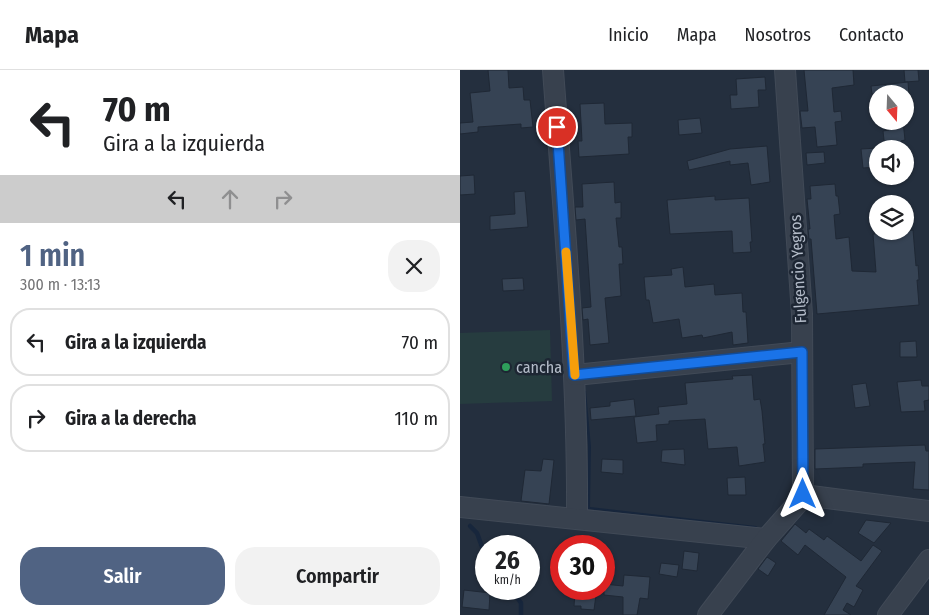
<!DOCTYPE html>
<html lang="es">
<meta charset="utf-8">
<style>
:root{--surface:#fff;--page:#f2f2f2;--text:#202124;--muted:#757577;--line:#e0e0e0;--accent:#506383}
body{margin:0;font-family:"Fira Sans Condensed",sans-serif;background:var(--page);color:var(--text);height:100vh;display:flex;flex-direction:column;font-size:19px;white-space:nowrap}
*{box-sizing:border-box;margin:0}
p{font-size:16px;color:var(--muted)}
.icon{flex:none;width:28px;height:28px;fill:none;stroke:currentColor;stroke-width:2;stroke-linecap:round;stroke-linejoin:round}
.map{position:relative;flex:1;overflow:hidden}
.side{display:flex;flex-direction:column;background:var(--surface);width:460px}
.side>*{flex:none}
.banner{background:#fff;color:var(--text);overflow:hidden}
.needle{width:32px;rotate:161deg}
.controls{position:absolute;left:409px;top:15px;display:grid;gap:10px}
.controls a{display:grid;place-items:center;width:45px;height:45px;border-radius:50%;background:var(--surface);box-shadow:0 1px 4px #0004;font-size:25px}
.speed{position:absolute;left:15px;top:465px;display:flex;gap:10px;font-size:25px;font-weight:700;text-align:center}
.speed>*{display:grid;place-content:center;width:65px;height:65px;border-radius:50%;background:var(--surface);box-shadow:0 1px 4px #0004;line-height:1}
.speed small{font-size:12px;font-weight:400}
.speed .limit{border:8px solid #d22;background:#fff;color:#111}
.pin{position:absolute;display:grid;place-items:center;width:42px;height:42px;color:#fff;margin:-21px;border:2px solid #fff;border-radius:50%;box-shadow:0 1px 5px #0007}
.me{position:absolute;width:55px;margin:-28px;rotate:0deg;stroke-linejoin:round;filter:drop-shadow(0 0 4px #0008)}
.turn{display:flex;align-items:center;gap:18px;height:105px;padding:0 20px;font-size:22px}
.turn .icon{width:65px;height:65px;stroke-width:2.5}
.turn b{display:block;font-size:35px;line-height:42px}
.lanes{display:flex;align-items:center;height:48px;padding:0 20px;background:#0003;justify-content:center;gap:25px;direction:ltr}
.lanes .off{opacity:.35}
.round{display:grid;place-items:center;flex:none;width:52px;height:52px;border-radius:20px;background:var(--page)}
.overview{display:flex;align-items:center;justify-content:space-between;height:85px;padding:0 20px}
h1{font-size:30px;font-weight:600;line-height:38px;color:var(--accent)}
.cta{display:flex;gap:10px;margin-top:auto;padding:10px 20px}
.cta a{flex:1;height:58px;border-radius:20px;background:var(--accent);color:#fff;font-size:20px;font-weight:600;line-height:58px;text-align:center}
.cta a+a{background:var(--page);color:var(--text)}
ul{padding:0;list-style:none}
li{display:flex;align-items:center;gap:15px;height:68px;margin:0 10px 8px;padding:0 10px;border:2px solid var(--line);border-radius:20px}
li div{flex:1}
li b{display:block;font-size:19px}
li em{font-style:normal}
header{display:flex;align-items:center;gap:30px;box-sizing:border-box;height:70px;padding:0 25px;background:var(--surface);border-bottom:1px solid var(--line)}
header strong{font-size:24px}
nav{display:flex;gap:28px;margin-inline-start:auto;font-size:18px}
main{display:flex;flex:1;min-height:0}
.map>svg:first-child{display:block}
.green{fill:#263c3f}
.water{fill:#17263c}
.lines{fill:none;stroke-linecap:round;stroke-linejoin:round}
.stream{stroke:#17263c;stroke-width:4.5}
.building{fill:#364354;stroke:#1f2835}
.minor-casing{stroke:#414a57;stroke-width:22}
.minor{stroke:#38414e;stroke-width:20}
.route-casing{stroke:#114b97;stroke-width:12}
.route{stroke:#1a73e8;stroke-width:9}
.slow{stroke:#f59e0b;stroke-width:9}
.leisure-dot{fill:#2e9e5b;stroke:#1d2633;stroke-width:2}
.labels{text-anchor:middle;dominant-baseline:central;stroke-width:5;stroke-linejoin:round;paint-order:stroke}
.street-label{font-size:16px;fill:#b4bcc9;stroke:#1d2633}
.poi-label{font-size:16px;fill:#b4bcc9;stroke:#1d2633;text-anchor:start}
</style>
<header>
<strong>Mapa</strong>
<nav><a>Inicio</a><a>Mapa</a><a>Nosotros</a><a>Contacto</a></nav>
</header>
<main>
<section class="side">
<div class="banner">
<div class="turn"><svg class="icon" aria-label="left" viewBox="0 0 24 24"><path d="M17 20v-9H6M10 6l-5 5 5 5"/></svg><div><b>70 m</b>Gira a la izquierda</div></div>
<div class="lanes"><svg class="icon" aria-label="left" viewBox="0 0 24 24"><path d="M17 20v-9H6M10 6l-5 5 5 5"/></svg><svg class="icon off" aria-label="ahead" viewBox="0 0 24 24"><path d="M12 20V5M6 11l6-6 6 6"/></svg><svg class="icon off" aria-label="right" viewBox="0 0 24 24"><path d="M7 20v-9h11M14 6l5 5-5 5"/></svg></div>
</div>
<div class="overview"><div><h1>1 min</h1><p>300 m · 13:13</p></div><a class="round"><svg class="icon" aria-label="close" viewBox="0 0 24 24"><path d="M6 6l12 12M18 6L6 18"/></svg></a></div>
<ul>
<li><svg class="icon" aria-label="left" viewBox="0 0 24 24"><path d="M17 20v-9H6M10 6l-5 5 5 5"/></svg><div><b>Gira a la izquierda</b></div><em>70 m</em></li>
<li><svg class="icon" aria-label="right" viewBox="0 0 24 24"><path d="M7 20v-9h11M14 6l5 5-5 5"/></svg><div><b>Gira a la derecha</b></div><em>110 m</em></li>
</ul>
<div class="cta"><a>Salir</a><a>Compartir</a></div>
</section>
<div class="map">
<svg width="469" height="545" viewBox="0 0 469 545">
<rect width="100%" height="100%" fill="#242f3e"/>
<path class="green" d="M90,260L92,331L0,334V263Z"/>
<path class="water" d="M124,321H126L131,377L130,437L296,456L304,462L295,458L128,439V376Z"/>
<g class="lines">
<g class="stream">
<path d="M10,456L17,463L26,488"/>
<path d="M51,519L61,533V545"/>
</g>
</g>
<g class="building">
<path d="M28,0H48L49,18L63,17L64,30H70L73,57L61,58V54L18,57V62L0,64V53L13,52L10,23L30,21Z"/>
<path d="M344,0H393L394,15L372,18L374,42L381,41L382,51L375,52L377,75L357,77L355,57L342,58L340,41H348Z"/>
<path d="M444,0H458L459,11L445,12Z"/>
<path d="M305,7L306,20H298L299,37L271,39L270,25H277L276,9Z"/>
<path d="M448,12L449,24H412L411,16Z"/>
<path d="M144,33L145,54L172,53V67H168L169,84L119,87L118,71H122L120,34Z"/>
<path d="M240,48L242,63L219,65L218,50Z"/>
<path d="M428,51H443L445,70L441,71L442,79H425L423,61L429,60Z"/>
<path d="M307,76L310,112L291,115L288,93L270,95V91L229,100L227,91L270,79Z"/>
<path d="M418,78V97L403,98L401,79Z"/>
<path d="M364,82L365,93L347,95L346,83Z"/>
<path d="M14,105L15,124L0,125V106Z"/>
<path d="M154,112L155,133L161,132V148H156L159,177H162L163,194H159L161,226L145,228L149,273L130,275L128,249L123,250L122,238L131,237L125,149L116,150L115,137H123L122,114Z"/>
<path d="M375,114L376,126H378L380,144L374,145L376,169L389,167L392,201L416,202L413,164L453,160L456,196L458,195L459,210H457L459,235L357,244L351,169H349L348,159H350L347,129H351L350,116Z"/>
<path d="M65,121L68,157L30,160V146L55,144L54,122Z"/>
<path d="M255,126V130L289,128L292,172H290L291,182L273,183L272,161L210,164L207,130Z"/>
<path d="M223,197L225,217L254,214L255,225L282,223L283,242H286L288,273L273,275L272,262L243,268L242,265L222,268L219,249L193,253L189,230H186L184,207L212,205L211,199Z"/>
<path d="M63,208L64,220L43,221L42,209Z"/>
<path d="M456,271L457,287H440V272Z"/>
<path d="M292,305L294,330L300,329L302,341L305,374H303L305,392L279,396L277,377L248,379L245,349L209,351V354L196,355L197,371L177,373L174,347L199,344L198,337L227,334L225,313L273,309L272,306Z"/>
<path d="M461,310L462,316H469V330L464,331L465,341L441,342L437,312Z"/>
<path d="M406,313L410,336L395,338L392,315Z"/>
<path d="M174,329L176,346L131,350L130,338L150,336V332Z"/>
<path d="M465,375L466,381H469V420L453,419L455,392L403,394V397L355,399V379Z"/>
<path d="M224,379L225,395L201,392L202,380Z"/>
<path d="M83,389L94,390L89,434L61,431L65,400L81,401Z"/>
<path d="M142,389L163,390V404L141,402Z"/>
<path d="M285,407L286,425H268L267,408Z"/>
<path d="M406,450L431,453L414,473L398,463Z"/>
<path d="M335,454L346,463L349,459L364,470L367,466L401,491L413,475L422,481L396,516L403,520L394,537L387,533L383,540L391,545H364L386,507L345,475L338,485L321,471Z"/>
<path d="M224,481L239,483L237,501L222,499Z"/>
<path d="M307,487L316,493L308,506L298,499Z"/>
<path d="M201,493L219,495L217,507L199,504Z"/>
<path d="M164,505L190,507L188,529L180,528L177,545H163V527L144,525V514L163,516Z"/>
<path d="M4,520L30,523L29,540L2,537Z"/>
<path d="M115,523L136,525L134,540L121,539V536H114Z"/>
</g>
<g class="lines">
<g class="minor-casing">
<g id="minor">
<path d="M93,0C104,149 118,298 117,448"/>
<path d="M115,305L342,282"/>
<path d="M343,425L469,441"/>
<path d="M0,437L306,469"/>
<path d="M248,545L306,469L337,434L343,425L342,244L325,0"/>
<path d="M428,545L469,490"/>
</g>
</g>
<use href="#minor" class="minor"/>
</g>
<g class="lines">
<g class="route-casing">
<path id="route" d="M97,57L114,305L342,282L343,424"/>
</g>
<use href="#route" class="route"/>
<path class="slow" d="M106,182L115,305"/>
</g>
<circle class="leisure-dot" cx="46" cy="297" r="5"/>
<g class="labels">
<g class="street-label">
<text transform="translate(338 199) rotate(-93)">Fulgencio Yegros</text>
</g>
<g class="poi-label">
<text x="56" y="297">cancha</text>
</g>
</g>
</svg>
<div class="controls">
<a><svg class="needle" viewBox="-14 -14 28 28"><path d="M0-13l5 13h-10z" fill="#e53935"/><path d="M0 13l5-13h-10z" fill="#757577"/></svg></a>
<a><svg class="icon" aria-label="sound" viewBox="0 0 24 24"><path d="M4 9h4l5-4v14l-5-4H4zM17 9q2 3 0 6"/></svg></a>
<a><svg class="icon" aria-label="layers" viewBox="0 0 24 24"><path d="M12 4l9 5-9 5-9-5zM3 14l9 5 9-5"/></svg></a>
</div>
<div class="speed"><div>26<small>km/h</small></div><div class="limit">30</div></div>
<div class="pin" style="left:97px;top:57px;background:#d93025"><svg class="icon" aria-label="arrive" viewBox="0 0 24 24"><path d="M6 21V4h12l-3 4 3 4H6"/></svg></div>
<svg class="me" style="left:343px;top:424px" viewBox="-20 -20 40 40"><path d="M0-17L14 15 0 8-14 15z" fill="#1a73e8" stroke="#fff" stroke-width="4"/></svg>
</div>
</main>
